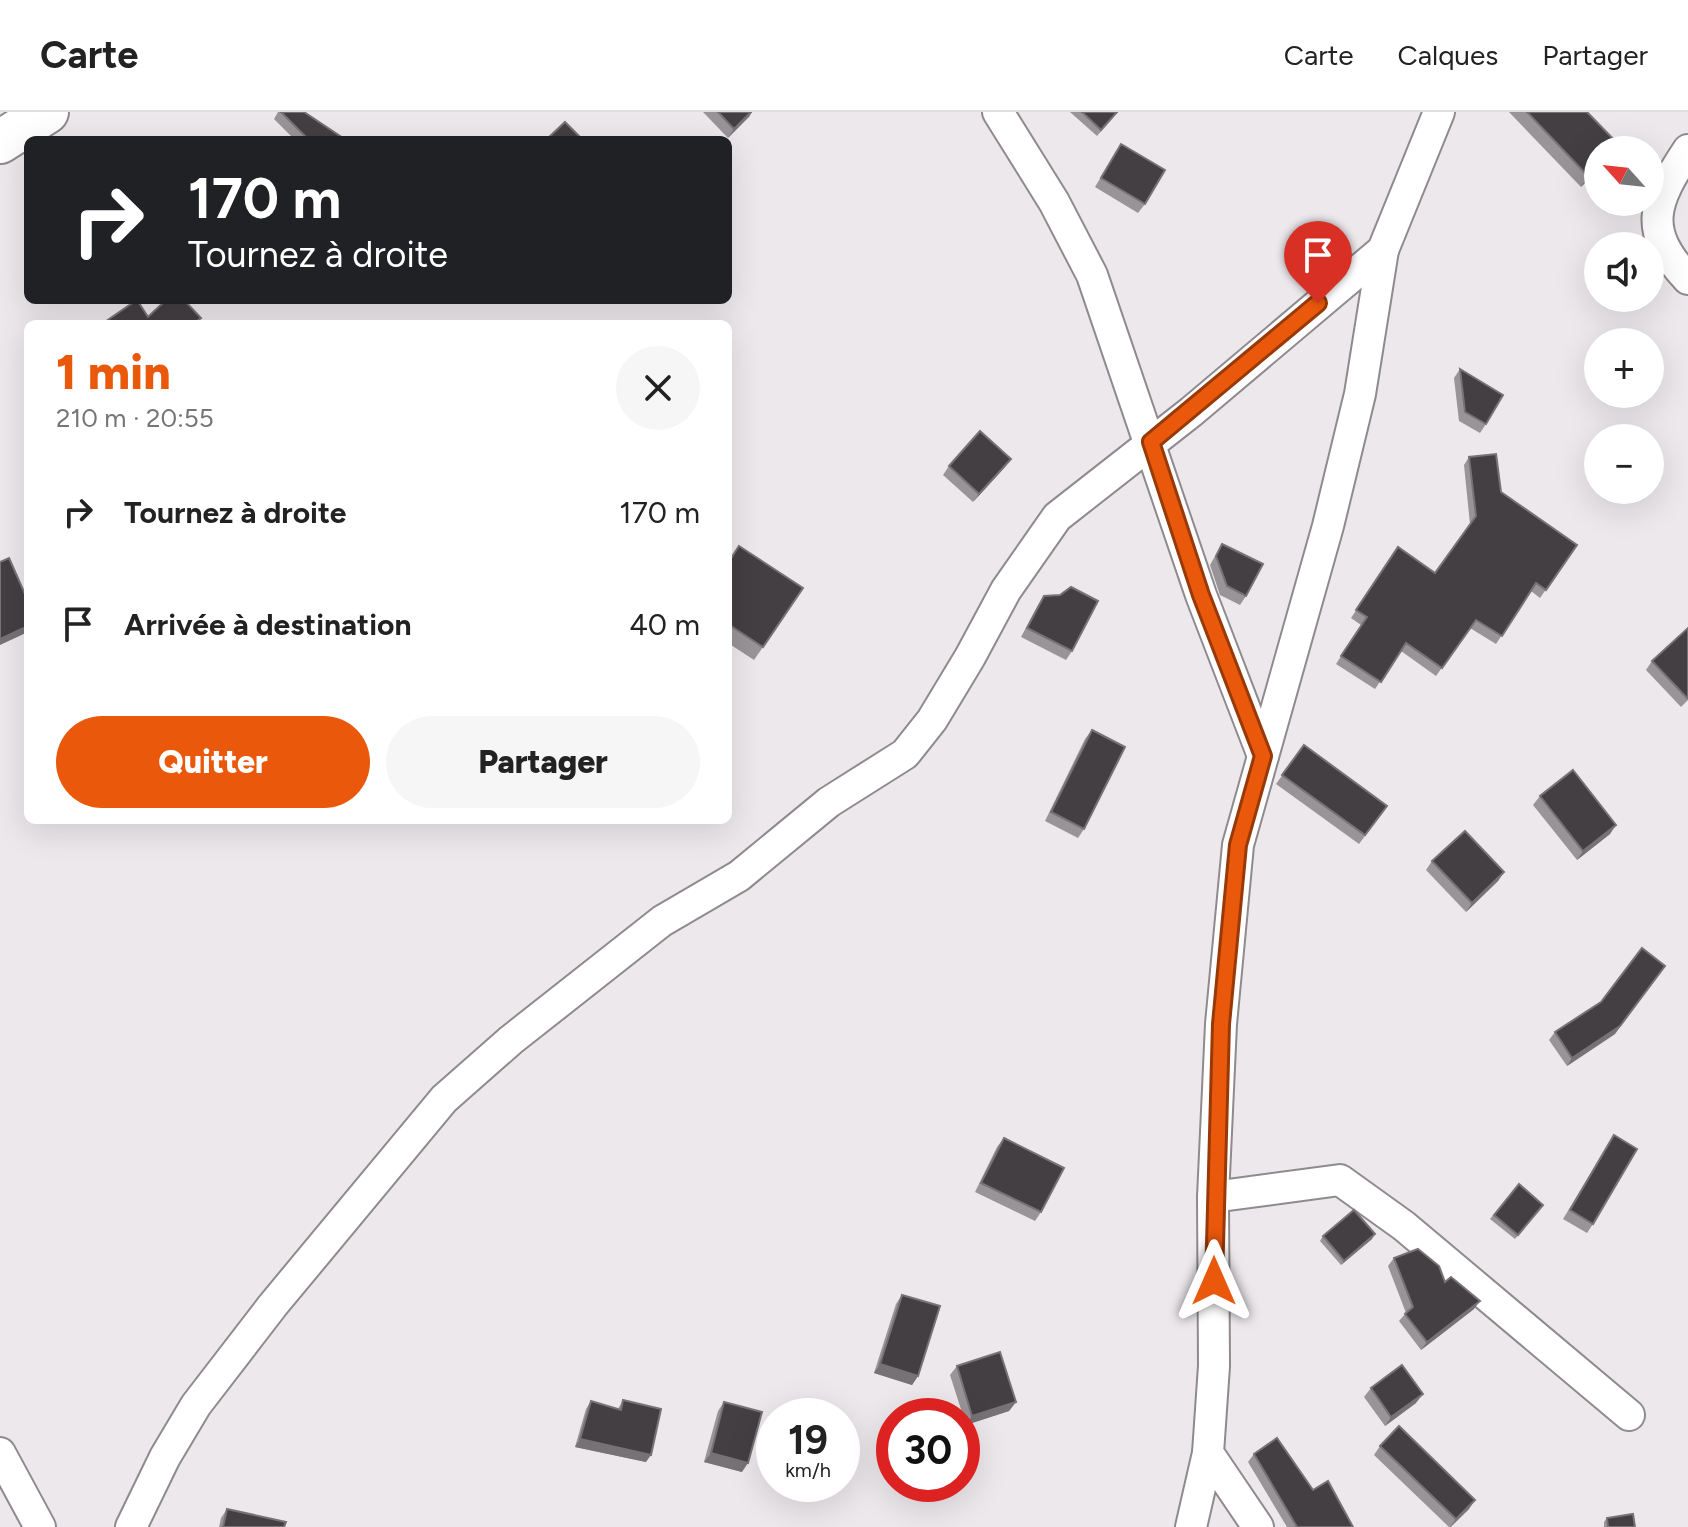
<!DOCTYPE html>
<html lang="fr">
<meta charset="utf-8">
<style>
:root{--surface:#fff;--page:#f6f6f6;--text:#222;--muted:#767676;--line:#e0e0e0;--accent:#ea580c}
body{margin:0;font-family:Figtree,sans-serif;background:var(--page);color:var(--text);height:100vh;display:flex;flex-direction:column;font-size:30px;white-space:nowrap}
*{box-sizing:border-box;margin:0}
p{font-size:26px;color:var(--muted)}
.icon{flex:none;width:44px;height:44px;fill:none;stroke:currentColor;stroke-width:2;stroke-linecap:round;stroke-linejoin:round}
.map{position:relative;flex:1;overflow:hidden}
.sheet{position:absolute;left:24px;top:208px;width:708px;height:504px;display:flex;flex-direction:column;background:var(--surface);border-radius:12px;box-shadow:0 8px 32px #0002}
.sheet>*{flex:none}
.top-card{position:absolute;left:24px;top:24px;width:708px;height:168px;border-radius:12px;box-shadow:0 8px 32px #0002;background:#202124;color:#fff;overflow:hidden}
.needle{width:52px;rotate:297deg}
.buttons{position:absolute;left:1584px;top:24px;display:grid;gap:16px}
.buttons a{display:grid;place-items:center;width:80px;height:80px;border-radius:50%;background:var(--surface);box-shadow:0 8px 32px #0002;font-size:40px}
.speed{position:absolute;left:756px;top:1286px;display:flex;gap:16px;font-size:40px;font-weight:700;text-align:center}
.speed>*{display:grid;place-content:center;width:104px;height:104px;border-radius:50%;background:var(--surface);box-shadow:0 8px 32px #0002;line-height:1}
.speed small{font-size:20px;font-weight:400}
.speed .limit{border:12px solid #d22;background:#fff;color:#111}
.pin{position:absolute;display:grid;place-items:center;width:68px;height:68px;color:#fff;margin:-82px -34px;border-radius:50% 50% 50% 0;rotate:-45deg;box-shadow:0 0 8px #0007}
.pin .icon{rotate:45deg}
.me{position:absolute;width:88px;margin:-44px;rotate:0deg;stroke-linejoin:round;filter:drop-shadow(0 0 6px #0008)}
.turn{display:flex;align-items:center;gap:28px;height:168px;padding:0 32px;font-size:36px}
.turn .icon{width:104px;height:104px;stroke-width:2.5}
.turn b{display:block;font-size:56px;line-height:68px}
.round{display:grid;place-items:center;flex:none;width:84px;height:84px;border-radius:42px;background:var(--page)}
.head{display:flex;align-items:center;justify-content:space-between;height:136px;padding:0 32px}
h1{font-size:48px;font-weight:800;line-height:60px;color:var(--accent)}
.button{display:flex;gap:16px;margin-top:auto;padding:16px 32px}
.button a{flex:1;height:92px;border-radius:48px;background:var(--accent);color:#fff;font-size:32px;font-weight:800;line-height:92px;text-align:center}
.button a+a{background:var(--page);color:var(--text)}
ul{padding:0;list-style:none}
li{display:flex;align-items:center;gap:24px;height:112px;padding:0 32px}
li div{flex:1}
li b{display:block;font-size:30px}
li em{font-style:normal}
header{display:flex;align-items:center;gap:48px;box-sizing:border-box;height:112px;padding:0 40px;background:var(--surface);border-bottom:2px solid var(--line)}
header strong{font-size:38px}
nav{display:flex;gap:44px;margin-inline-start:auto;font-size:28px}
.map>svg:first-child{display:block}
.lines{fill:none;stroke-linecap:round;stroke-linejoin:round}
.street-casing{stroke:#8e8a8e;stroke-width:34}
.secondary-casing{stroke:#8e8a8e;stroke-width:46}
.street{stroke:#fff;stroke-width:30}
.secondary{stroke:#fff;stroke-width:42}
.wall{fill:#989497}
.shaded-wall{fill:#767275}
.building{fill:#433f42;stroke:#767275;stroke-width:2}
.route-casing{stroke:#983908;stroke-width:20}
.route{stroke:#ea580c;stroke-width:14}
</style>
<header>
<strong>Carte</strong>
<nav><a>Carte</a><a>Calques</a><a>Partager</a></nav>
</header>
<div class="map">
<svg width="1688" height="1415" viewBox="0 0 1688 1415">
<rect width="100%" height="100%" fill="#ece8ec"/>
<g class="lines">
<g class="street-casing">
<g id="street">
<path d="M998,0L1054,90L1092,163L1201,483L1263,644"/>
<path d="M1688,38C1653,91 1642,118 1688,167"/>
<path d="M1213,1085L1340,1068L1404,1114L1629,1303"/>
<path d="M0,1341L40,1415"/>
<path d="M131,1415L165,1345L196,1293L273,1193L444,987L511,928L662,809L739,764L829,690L905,642L932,608L970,545L1006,478L1057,405L1191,300L1383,138"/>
<path d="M1191,1415L1208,1341"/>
<path d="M1258,1415L1208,1341L1214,1254L1213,1085L1221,912L1238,733L1328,414L1360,282L1383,138L1439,0"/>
</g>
</g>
<g class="secondary-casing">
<path id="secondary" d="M0,30L47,0"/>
</g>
<use href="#street" class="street"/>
<use href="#secondary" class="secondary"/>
</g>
<g class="wall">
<path d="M278,0H304L346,28H295L274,7Z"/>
<path d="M703,0H752L728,26Z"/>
<path d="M1070,0H1118L1097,24Z"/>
<path d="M1509,0H1587L1620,34L1617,38H1598V58L1581,75Z"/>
<path d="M1121,32L1145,92L1138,101L1095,75Z"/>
<path d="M1460,257L1486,312L1480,321L1459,309L1454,266Z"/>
<path d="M1469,345L1501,380L1577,433L1540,486L1531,479L1496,532L1470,516L1436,564L1401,539L1375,577L1336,552L1361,513L1351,506L1398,435L1435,461L1470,412L1464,353Z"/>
<path d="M949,354L1004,356L973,390L943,363Z"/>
<path d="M1222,432L1246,484L1240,493L1220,483L1210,453Z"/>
<path d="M728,450L763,535L754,548L728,531Z"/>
<path d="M1044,484L1072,539L1066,548L1021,525L1038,493Z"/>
<path d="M1688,516V588L1681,595L1646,558L1652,549Z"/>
<path d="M1092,618L1084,717L1078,726L1045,709L1085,627Z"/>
<path d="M1304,633L1387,694L1359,732L1276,672Z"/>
<path d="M1540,684L1610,722L1577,748L1533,693Z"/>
<path d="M1432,749L1504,760L1498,769L1466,800L1426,758Z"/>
<path d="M1555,920L1615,922L1567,954L1549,928Z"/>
<path d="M1614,1023L1593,1112L1587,1121L1563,1107Z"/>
<path d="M1004,1026L1041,1100L1035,1109L975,1080L997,1035Z"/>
<path d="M1519,1072L1543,1093L1515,1127L1490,1107Z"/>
<path d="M1323,1124L1372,1127L1341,1153L1320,1129Z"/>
<path d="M1394,1146L1445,1170L1474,1197L1421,1238L1399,1209L1406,1201L1388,1154Z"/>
<path d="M902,1183L918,1264L912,1273L874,1261L896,1192Z"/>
<path d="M957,1254L1016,1290L1009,1299L966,1313L950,1263Z"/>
<path d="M1371,1276L1416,1291L1385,1314L1364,1285Z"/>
<path d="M623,1288L646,1350L575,1335L586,1297L591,1289L618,1297Z"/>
<path d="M724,1290L742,1360L704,1350L718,1299Z"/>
<path d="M1380,1334L1469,1397L1451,1415H1449L1374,1343Z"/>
<path d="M1254,1342L1313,1378L1352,1415H1287L1248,1350Z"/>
<path d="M227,1397L284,1415H219L221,1406Z"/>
<path d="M1607,1406L1635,1415H1604V1410Z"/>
</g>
<g class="shaded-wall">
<path d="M751,0H752L749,5L728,26L734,17Z"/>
<path d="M1598,55V58L1581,75L1588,64Z"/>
<path d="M1011,347L1004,356L973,390L979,382Z"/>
<path d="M28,514V520L0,533V527Z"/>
<path d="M1616,713L1610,722L1577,748L1583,739Z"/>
<path d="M1504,760L1498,769L1466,800L1472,791Z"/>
<path d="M1665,854L1615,922L1567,954L1572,946Z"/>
<path d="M1375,1122L1372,1127L1341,1153L1344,1149Z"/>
<path d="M1480,1189L1474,1197L1421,1238L1427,1230Z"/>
<path d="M880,1252L918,1264L912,1273L874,1261Z"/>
<path d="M1423,1282L1416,1291L1385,1314L1391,1305Z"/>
<path d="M1016,1290L1009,1299L966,1313L972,1304Z"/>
<path d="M580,1327L651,1343L646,1350L575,1335Z"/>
<path d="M711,1341L748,1351L742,1360L704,1350Z"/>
<path d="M1475,1388L1469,1397L1450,1415L1456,1407Z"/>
</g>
<g class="building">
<path d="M281,0H304L346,28H309Z"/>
<path d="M718,0H751L734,17Z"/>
<path d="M1082,0H1117L1101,18Z"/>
<path d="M1527,0H1587L1620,34L1615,38H1598V55L1588,64Z"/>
<path d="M565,10L583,28H546Z"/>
<path d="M1121,32L1165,58L1145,92L1101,66Z"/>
<path d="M137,188L148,205L166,188H184L201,206L193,212H102Z"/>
<path d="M1460,257L1503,283L1486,312L1465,300Z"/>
<path d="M980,319L1011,347L979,382L949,354Z"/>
<path d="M1496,342L1501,380L1577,433L1546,478L1536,471L1502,524L1476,508L1442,556L1406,531L1381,570L1341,544L1367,505L1356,498L1398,435L1435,461L1476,404L1469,345Z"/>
<path d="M1222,432L1263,452L1246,484L1227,474L1216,444Z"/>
<path d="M739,434L803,476L763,535L728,512V451Z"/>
<path d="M9,446L28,489V514L0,527V450Z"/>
<path d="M1071,475L1098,489L1072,539L1027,516L1044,484L1060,483Z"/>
<path d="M1688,516V585L1687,586L1652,549Z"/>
<path d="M1092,618L1125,635L1084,717L1051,700Z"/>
<path d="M1304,633L1387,694L1365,723L1282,663Z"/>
<path d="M1573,658L1616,713L1583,739L1540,684Z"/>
<path d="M1465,719L1504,760L1472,791L1432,749Z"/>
<path d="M1642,836L1665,854L1620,914L1572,946L1555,920L1601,890Z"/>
<path d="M1614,1023L1637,1037L1593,1112L1570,1098Z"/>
<path d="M1004,1026L1064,1056L1041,1100L981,1071Z"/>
<path d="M1519,1072L1543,1093L1518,1123L1494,1103Z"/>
<path d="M1354,1098L1375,1122L1344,1149L1323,1124Z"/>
<path d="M1418,1137L1439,1154L1445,1170L1451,1165L1480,1189L1427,1230L1405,1202L1413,1195L1394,1146Z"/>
<path d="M902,1183L940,1194L918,1264L880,1252Z"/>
<path d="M1000,1240L1016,1290L972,1304L957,1254Z"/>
<path d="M1402,1253L1423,1282L1391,1305L1371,1276Z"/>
<path d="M623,1288L661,1297L651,1343L580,1327L591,1289L621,1298Z"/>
<path d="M724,1290L762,1300L748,1351L711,1341Z"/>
<path d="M1399,1314L1475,1388L1456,1407L1380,1334Z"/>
<path d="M1277,1326L1313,1378L1328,1369L1353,1415H1297L1254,1342Z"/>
<path d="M227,1397L286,1410L284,1415H223Z"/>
<path d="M1633,1402L1635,1415H1608L1607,1406Z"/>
</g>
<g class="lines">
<g class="route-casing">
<path id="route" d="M1214,1169L1221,912L1238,733L1263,644L1201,483L1151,330L1318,191"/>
</g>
<use href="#route" class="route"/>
</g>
</svg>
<div class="buttons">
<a><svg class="needle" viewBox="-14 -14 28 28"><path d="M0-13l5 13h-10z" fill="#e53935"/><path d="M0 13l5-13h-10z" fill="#767676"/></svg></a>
<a><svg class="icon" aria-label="sound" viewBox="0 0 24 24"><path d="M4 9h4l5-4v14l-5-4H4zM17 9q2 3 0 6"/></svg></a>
<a>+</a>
<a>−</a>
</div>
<div class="speed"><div>19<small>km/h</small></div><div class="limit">30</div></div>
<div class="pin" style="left:1318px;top:191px;background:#d93025"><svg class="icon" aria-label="arrive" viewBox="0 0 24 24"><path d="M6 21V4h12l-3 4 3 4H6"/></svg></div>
<svg class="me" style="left:1214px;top:1169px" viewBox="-20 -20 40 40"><path d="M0-17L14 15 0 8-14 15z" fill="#ea580c" stroke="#fff" stroke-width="4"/></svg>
<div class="top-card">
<div class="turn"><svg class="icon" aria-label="right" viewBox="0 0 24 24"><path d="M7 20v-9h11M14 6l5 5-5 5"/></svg><div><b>170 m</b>Tournez à droite</div></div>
</div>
<section class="sheet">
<div class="head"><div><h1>1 min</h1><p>210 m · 20:55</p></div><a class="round"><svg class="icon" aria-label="close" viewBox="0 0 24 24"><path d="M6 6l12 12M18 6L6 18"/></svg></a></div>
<ul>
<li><svg class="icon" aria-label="right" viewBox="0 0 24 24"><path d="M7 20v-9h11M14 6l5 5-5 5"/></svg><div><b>Tournez à droite</b></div><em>170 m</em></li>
<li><svg class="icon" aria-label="arrive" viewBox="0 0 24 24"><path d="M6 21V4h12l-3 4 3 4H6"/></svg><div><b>Arrivée à destination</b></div><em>40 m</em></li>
</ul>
<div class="button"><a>Quitter</a><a>Partager</a></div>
</section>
</div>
